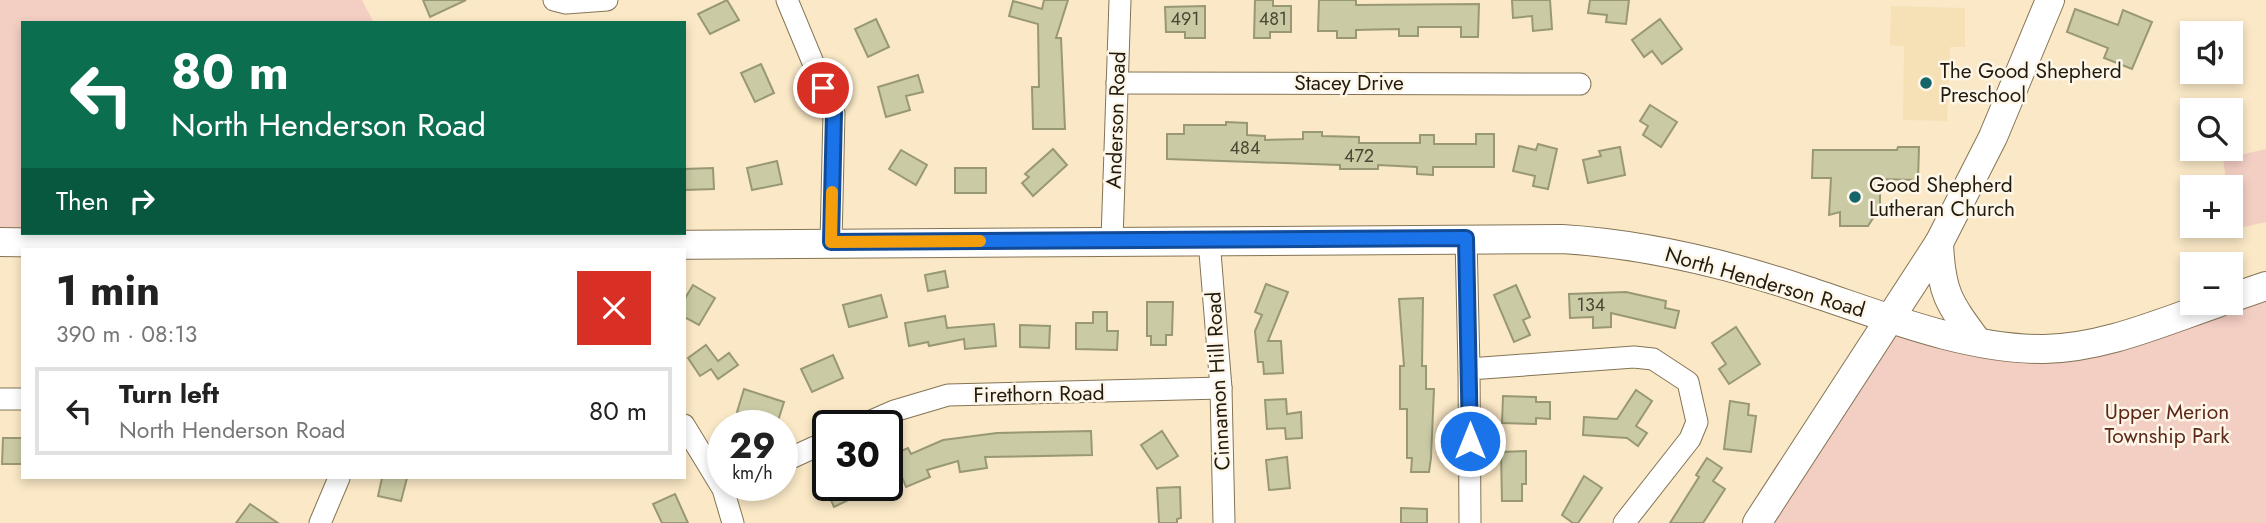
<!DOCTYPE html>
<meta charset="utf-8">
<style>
:root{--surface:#fff;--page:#f6f6f6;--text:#222;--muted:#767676;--line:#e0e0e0}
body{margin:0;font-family:Jost,sans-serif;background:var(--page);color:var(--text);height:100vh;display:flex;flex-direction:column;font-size:26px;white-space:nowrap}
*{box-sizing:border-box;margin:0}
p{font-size:23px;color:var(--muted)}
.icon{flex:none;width:38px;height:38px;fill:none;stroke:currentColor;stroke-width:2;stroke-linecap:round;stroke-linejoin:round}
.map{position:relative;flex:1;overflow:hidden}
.sheet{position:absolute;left:21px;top:248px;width:665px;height:231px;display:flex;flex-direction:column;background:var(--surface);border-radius:0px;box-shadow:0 4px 10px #0003}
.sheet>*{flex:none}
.top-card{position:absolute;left:21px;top:21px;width:665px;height:214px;border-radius:0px;box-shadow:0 4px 10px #0003;background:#0b6e4f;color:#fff;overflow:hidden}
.tools{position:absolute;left:2180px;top:21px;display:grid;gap:14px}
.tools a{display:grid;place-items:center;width:63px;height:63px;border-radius:0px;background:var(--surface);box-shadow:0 4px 10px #0003;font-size:35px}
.speed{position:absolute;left:707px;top:410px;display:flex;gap:14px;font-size:35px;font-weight:700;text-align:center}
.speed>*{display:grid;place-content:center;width:91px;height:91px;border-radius:50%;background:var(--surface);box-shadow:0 4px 10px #0003;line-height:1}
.speed small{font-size:18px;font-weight:400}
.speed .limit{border:4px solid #111;border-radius:10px;background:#fff;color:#111}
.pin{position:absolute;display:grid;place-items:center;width:60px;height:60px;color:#fff;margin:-30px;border:4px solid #fff;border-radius:50%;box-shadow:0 2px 7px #0007}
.me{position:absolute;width:77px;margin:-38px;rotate:0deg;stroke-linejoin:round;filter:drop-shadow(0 0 5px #0008)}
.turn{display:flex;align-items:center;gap:24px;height:147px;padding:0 35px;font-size:32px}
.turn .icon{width:91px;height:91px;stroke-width:2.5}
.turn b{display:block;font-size:49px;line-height:60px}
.then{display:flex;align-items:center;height:66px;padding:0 35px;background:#0003;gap:14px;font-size:26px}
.round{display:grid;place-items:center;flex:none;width:74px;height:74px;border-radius:0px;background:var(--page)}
.summary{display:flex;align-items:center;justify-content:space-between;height:119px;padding:0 35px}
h1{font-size:42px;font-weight:700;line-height:52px}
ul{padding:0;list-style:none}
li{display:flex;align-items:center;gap:21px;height:88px;margin:0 14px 10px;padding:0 21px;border:4px solid var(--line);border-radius:0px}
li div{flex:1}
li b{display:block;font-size:26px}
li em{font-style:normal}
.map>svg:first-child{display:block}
.built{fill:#f6e0b6}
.green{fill:#f3cec3}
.building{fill:#cacaa5;stroke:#999875;stroke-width:2}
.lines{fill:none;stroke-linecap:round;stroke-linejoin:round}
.street-casing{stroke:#847455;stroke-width:23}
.secondary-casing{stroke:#847455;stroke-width:30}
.street{stroke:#fff;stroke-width:21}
.secondary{stroke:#fff;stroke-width:28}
.route-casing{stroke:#114b97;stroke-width:18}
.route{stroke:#1a73e8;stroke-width:12}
.slow{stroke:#f59e0b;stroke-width:12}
.poi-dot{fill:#166568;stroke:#fef7e9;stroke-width:2.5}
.labels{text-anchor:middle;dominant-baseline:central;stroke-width:5;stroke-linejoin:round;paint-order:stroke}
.number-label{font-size:18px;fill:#4b4734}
.poi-label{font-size:21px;fill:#211b0e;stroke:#fef7e9;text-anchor:start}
.street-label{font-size:21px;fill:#211b0e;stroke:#fef7e9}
.park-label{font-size:21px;fill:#5e2817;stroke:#fef7e9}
</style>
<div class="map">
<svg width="2266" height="523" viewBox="0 0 2266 523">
<rect width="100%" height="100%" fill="#fae8c6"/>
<path class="built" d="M1891,6L1965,8V47H1950L1947,121L1903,120L1904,46L1890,45Z"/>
<g class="green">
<path d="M0,0H362L374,23H23V233H414L0,241Z"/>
<path d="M2266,149V222L2235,229L2231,187H2227L2223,159Z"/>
<path d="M2266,286V523H1757L1892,319L2023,349Z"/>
</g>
<g class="building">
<path d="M423,0H466L430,17Z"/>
<path d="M727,0L739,20L710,34L698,14Z"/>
<path d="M1044,0H1068L1056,38H1061L1065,129H1033L1032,87H1039L1038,24L1009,16L1013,1L1042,9Z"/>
<path d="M1255,0H1273V6H1291V32H1270V38H1254Z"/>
<path d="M1319,0H1356V5L1479,4L1478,37H1461V27H1418V36H1399V29L1356,30V38H1337V31H1318Z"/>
<path d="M1512,0H1550L1552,29L1533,31L1532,16L1513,18Z"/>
<path d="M1590,0H1629L1626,24L1606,22L1607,15L1588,13Z"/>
<path d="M1205,6V38H1185V32H1166L1165,7Z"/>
<path d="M2075,9L2118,25L2123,10L2152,22L2132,69L2104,58L2108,48L2067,32Z"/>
<path d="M876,19L889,47L868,57L855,29Z"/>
<path d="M1660,19L1682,49L1662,64L1652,51L1644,57L1632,40Z"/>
<path d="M761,64L774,93L755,102L741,73Z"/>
<path d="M918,75L923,92L906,96L910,110L886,117L878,87Z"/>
<path d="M1650,105L1677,122L1661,147L1643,135L1648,126L1640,121Z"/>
<path d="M1226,122L1247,123V135L1265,136V140L1303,139V132H1322V136L1359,137V143H1420V135H1434V144H1476V134H1494V167H1433V175L1417,174V167L1378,165V169H1340V165L1167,159V134H1184V125H1226Z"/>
<path d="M1538,144L1557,149L1548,189L1533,186L1535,176L1513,171L1519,146L1536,150Z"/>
<path d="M1620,147L1625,175L1588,183L1583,160L1601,156L1599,151Z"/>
<path d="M1898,147H1919L1918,180L1880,179V215H1875L1868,226H1840V212L1829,215L1831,178H1812L1813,150H1897Z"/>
<path d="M1053,149L1067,165L1033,196L1022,183L1029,177L1025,174Z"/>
<path d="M901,150L927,165L916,185L889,169Z"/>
<path d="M777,161L782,184L752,190L747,168Z"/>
<path d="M713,168L714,189L684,190V169Z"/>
<rect x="955" y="168" width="31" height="25"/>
<path d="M945,271L948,287L928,291L925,275Z"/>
<path d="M1266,284L1288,292L1268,341H1281L1283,373L1264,374L1263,362H1258L1255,331L1262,315L1255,312Z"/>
<path d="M693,285L715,298L699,325L684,317V300Z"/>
<path d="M1516,285L1530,317L1523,320L1530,335L1514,342L1494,295Z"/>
<path d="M1626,292L1666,301L1665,308L1679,311L1675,328L1611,313V327L1593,328V317L1570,318L1569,294Z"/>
<path d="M881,295L887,317L849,327L843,305Z"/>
<path d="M1423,298L1422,366H1426V389H1434L1431,458L1429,472H1411L1412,458H1407V409H1400V366H1404L1399,299Z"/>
<path d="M1147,302H1173L1172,335H1166V345H1151V336H1147Z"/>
<path d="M1093,312H1107V331H1118L1117,350L1076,349V323H1093Z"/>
<path d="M945,316L947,328L994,324L996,346L965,349L964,339L929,346L928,342L909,346L905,323Z"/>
<path d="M1020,325L1050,326L1049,348L1020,347Z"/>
<path d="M1736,327L1760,364L1729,384L1719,369L1726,364L1712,343Z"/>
<path d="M706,345L718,361L729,353L738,365L718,379L711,369L700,376L688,358Z"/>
<path d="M833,355L843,378L812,392L801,369Z"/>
<path d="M744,389L784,402L777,424L737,412Z"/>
<path d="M1636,390L1652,401L1636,426L1647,433L1638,446L1627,438L1583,435L1584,417L1617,419Z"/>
<path d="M1503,396L1536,397V402H1550V419L1536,418V424L1502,423Z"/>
<path d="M1286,399L1287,414L1301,412L1302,438L1286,439L1285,428L1267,429L1265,400Z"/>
<path d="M1730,401L1749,404L1748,415L1756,416L1751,452L1724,449Z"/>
<path d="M1091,431L1092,455L985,457L987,468L960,472L958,461L927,470L930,477L906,487L902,477L887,484V457L908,448L911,454L943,440L997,433Z"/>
<path d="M1162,431L1178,456L1157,469L1141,445Z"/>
<path d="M3,438H23V464H2Z"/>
<path d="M1526,451V484H1522V501H1502L1501,452Z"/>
<path d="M1287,457L1290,488L1269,490L1266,460Z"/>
<path d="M1707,458L1722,468L1713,481L1725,489L1703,523H1670L1699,477L1696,475Z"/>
<path d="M1584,476L1602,488L1578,523H1573L1562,515Z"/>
<path d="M382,478H407L401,501L378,496Z"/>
<path d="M824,485H857L861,494L834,507Z"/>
<path d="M1180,487L1181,518L1177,519V523H1159L1157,488Z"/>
<path d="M675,494L688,523H662L653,504Z"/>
<path d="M250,504L278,523H236Z"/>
<path d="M1401,508L1427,509V523H1401Z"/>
</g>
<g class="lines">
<g class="street-casing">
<g id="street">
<path d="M554,0L566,3L607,0"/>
<path d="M787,0L834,113L831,242"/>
<path d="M1117,83L1580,84"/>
<path d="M1466,238L1469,369"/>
<path d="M1112,240L1120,0"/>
<path d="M1209,240L1221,388L1224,523"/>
<path d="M0,399H23"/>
<path d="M684,425L723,489L733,523"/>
<path d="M862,425L894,411L948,395L1221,388"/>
<path d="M782,462L828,441"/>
<path d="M320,523L339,478"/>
<path d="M1470,523L1469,369L1634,357L1653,359L1688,382L1697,422L1690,439L1624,523"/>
</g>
</g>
<g class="secondary-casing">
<g id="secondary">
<path d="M0,242L345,247L1562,239C1644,244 1724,263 1802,289C1876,313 1964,350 2044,349C2104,348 2162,322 2218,303"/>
<path d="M1939,243C1941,292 1948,302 1977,341"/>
<path d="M2231,298L2266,286"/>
<path d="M1757,523L1939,243L1993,137L2050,0"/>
</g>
</g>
<use href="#street" class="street"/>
<use href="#secondary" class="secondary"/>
</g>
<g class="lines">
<g class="route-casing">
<path id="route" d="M823,88L834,113L831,242L1466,238L1470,441"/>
</g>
<use href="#route" class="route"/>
<path class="slow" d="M832,192L831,242L980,241"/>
</g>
<g class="poi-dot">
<circle cx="1926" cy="83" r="7"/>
<circle cx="1855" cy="197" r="7"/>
</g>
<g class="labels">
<g class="number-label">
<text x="1185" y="19">491</text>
<text x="1273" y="19">481</text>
<text x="1245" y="148">484</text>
<text x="1359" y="156">472</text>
<text x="1591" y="305">134</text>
</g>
<g class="poi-label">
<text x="1940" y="71">The Good Shepherd<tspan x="1940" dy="24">Preschool</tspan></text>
<text x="1869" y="185">Good Shepherd<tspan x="1869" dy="24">Lutheran Church</tspan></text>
</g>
<g class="street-label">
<text x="1349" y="83">Stacey Drive</text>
<text transform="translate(1116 120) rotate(-88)">Anderson Road</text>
<text transform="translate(1765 282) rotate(16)">North Henderson Road</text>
<text transform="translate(1218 381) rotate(-93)">Cinnamon Hill Road</text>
<text transform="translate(1039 394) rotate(-1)">Firethorn Road</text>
</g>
<g class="park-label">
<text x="2167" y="412">Upper Merion<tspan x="2167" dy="24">Township Park</tspan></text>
</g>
</g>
</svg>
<div class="tools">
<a><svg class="icon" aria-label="sound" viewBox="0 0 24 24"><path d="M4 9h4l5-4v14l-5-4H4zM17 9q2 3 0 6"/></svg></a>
<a><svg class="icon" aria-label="search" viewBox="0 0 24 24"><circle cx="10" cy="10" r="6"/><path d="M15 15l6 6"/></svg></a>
<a>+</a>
<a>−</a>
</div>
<div class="speed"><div>29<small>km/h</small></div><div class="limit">30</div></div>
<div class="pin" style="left:823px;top:88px;background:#d93025"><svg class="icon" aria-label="arrive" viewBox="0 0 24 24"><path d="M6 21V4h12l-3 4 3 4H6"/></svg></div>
<svg class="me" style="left:1470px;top:441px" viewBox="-20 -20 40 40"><circle r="17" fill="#1a73e8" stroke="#fff" stroke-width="3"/><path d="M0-11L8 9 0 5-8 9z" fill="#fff"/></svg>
<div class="top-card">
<div class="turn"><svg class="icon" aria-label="left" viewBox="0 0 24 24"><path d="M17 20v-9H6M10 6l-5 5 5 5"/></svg><div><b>80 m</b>North Henderson Road</div></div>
<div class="then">Then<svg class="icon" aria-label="right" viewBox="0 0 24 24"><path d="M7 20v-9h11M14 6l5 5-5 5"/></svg></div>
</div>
<section class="sheet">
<div class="summary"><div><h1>1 min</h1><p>390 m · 08:13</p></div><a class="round" style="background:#d93025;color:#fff"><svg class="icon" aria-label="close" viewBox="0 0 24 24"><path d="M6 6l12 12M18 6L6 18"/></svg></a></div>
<ul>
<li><svg class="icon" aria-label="left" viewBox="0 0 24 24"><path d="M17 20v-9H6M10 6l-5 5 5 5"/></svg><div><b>Turn left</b><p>North Henderson Road</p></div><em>80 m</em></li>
</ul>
</section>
</div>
